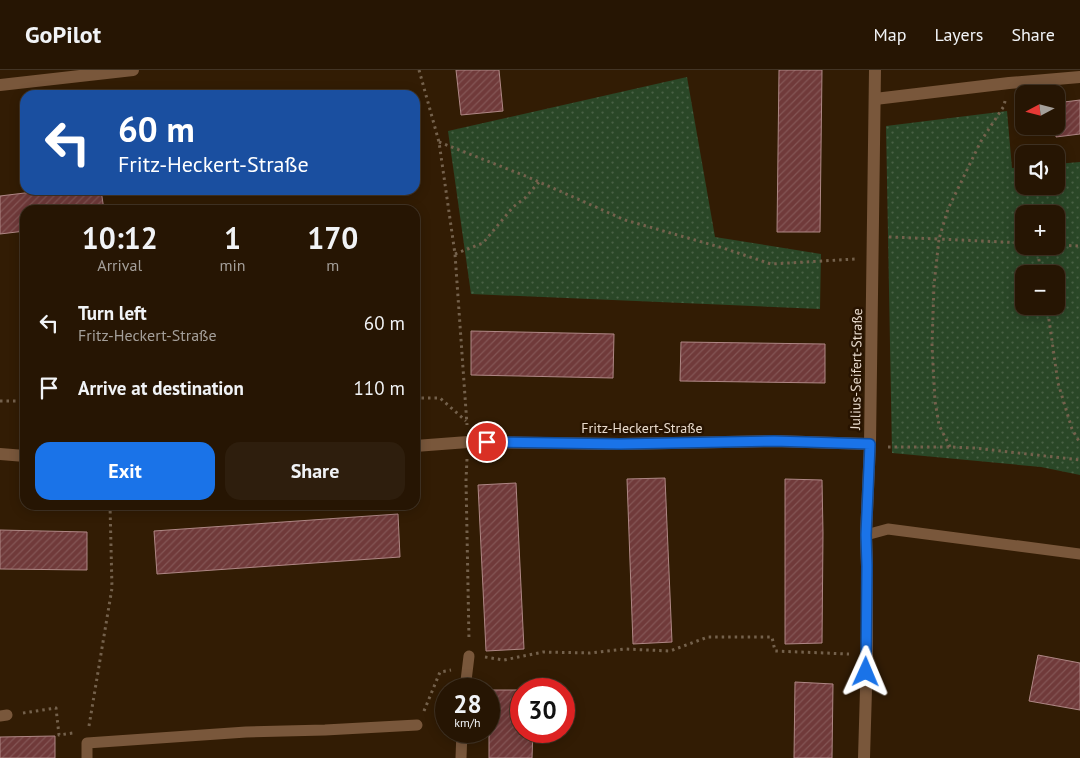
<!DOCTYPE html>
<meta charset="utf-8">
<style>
:root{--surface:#261503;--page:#2e1e0d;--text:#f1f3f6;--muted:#a49f9a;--line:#423425;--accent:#1a73e8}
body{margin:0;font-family:"PT Sans",sans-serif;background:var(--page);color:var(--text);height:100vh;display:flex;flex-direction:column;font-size:19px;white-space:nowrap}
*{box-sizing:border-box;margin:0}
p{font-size:16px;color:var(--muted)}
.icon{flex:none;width:28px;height:28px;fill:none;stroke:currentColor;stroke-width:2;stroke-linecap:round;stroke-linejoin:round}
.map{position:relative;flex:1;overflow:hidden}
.drawer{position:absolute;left:20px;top:135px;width:400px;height:305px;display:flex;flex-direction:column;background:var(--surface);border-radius:15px;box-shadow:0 2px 12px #0003,0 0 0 1px var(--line)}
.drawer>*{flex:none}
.guide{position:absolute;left:20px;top:20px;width:400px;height:105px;border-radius:15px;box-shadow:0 2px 12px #0003,0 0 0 1px var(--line);background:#1a4fa0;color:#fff;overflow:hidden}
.needle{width:32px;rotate:263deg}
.controls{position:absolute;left:1015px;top:15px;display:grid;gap:10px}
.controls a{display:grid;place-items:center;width:50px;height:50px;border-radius:10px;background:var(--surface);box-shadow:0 2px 12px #0003,0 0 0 1px var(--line);font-size:25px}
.speed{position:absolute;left:435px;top:608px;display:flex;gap:10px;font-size:25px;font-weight:700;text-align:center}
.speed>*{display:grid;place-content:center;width:65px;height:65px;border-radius:50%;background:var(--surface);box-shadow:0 2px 12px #0003,0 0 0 1px var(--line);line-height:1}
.speed small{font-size:12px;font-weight:400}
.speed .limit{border:8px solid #d22;background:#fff;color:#111}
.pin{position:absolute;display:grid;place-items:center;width:42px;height:42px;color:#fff;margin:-21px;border:2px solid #fff;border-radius:50%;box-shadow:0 1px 5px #0007}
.me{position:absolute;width:55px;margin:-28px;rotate:1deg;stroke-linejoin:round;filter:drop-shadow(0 0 4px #0008)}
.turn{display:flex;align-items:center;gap:18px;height:105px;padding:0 15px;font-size:22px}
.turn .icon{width:65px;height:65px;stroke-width:2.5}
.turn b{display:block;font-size:35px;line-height:42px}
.eta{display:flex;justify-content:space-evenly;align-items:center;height:85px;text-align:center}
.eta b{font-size:30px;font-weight:700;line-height:35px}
.button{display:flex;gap:10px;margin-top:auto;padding:10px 15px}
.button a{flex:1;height:58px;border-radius:15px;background:var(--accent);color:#fff;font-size:20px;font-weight:700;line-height:58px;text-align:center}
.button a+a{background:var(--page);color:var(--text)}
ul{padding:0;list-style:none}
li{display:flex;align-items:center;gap:15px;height:65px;padding:0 15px}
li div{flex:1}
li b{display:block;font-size:19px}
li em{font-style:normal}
header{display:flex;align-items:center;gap:30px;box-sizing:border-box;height:70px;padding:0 25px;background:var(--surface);border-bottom:1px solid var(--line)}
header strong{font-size:24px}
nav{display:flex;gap:28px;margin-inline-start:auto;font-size:18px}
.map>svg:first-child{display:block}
.green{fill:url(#green-dots);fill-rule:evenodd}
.building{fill:url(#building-hatch);stroke:#af8785}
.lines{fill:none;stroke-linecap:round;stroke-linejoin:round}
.path{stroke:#74614c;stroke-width:3;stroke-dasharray:2.5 4;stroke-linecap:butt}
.service{stroke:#79573b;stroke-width:11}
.minor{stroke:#79573b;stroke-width:12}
.route-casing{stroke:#114b97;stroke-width:12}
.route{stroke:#1a73e8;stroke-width:9}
.labels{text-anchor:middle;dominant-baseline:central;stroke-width:5;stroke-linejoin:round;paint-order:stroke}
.street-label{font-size:14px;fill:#e8dacc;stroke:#271300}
</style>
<header>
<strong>GoPilot</strong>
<nav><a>Map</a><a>Layers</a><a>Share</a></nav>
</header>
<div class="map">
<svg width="1080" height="688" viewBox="0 0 1080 688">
<defs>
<pattern id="green-dots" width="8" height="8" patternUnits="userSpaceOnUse" patternTransform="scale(1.25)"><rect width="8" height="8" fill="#2a4727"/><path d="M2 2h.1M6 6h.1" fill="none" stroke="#496145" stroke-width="1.8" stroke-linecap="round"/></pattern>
<pattern id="building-hatch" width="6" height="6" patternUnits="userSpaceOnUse" patternTransform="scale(1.25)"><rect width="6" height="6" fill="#703a3a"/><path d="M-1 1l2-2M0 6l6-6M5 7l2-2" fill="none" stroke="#845655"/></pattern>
</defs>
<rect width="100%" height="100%" fill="#321c04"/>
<g class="green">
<path d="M687,7L715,167L821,184L820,239L471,224L448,61Z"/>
<path d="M1007,41L1012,98L1024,97V116H1056V94L1080,92V405L1041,397L892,383L886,56ZM1024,144H1056V176H1024ZM1024,204H1056V236H1024Z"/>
</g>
<g class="building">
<path d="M456,0H499L503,41L461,45Z"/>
<path d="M779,0H822L820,162H777Z"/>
<path d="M1080,30V64L1056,67V33Z"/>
<path d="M49,120H101L104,140H25V161L0,164V126Z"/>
<path d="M471,261L614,264L613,308L471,305Z"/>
<path d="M681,272L825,274V313L680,311Z"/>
<path d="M665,408L672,572L633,574L627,409Z"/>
<path d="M785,409L822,410L823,463L822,573L785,574Z"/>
<path d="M516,413L524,579L486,581L478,415Z"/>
<path d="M398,444L400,487L157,504L154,461Z"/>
<path d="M0,460L87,462V500L0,499Z"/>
<path d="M1038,585L1080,593V640L1029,631Z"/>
<path d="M795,612L833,614L832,688H794Z"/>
<path d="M489,620H521V661H533L532,688H489Z"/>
<path d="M55,666V688H0V667Z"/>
</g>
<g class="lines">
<g class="path">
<path d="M419,0L439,72L455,184L467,355"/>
<path d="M439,72L528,107L625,150L723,178L771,194L856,189"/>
<path d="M889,167L939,169L948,139L981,71L1004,36L1005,31"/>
<path d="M1056,175L1080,176"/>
<path d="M1037,176L1041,204"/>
<path d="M455,184L483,173L513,137L525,128L539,112"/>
<path d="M1047,236L1058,313L1072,359L1080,373"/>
<path d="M415,328H440L466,351"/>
<path d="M0,331H25"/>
<path d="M888,377H950L975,378L1080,390"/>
<path d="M950,377L939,355L935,331L932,275L934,215L939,169L1024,173"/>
<path d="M467,389L466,410L469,570"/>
<path d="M485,587L504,590L543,582L590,583L625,579L670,581L708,567H772L775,581L849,584"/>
<path d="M424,641L440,602L451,600"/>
<path d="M23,643L56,638L59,665L73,663"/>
<path d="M89,656L112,518L110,435"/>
</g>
<g class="service">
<path d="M866,465L888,459L1080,484"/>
<path d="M465,619L469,586"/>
<path d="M0,646L7,645"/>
<path d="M87,688V673L246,662L325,660L417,655"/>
<path d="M461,688L462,661"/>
</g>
<g class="minor">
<path d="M0,15L133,0"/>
<path d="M875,29L1009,13L1080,7"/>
<path d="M415,376L468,372L620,374L774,371L870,374"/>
<path d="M0,384L25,386"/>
<path d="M864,688L867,585V497L866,465L870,374L875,0"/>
</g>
</g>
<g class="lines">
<g class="route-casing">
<path id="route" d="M487,372L620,374L774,371L870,374L866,465L867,496L866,602"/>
</g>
<use href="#route" class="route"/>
</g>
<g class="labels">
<g class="street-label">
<text transform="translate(856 299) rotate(-89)">Julius-Seifert-Straße</text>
<text x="642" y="358">Fritz-Heckert-Straße</text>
</g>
</g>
</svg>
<div class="controls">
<a><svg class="needle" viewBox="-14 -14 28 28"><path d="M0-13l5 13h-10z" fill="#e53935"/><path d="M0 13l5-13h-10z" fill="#a49f9a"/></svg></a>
<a><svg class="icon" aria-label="sound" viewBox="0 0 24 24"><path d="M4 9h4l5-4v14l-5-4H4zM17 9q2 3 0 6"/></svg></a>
<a>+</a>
<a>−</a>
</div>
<div class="speed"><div>28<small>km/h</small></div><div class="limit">30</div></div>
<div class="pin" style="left:487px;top:372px;background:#d93025"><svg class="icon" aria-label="arrive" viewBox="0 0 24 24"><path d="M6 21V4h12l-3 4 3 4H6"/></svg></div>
<svg class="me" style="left:866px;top:602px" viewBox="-20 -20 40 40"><path d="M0-17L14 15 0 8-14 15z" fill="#1a73e8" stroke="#fff" stroke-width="4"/></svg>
<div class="guide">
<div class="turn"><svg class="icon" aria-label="left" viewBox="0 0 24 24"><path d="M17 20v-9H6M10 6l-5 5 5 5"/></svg><div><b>60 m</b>Fritz-Heckert-Straße</div></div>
</div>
<section class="drawer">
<div class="eta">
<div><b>10:12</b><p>Arrival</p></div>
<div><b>1</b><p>min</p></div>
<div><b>170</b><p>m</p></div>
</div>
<ul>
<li><svg class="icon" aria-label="left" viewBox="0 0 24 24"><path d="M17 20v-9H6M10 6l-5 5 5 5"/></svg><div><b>Turn left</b><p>Fritz-Heckert-Straße</p></div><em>60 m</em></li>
<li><svg class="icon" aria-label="arrive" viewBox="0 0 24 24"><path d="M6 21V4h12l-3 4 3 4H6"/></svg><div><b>Arrive at destination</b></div><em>110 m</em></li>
</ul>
<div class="button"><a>Exit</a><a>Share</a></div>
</section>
</div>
